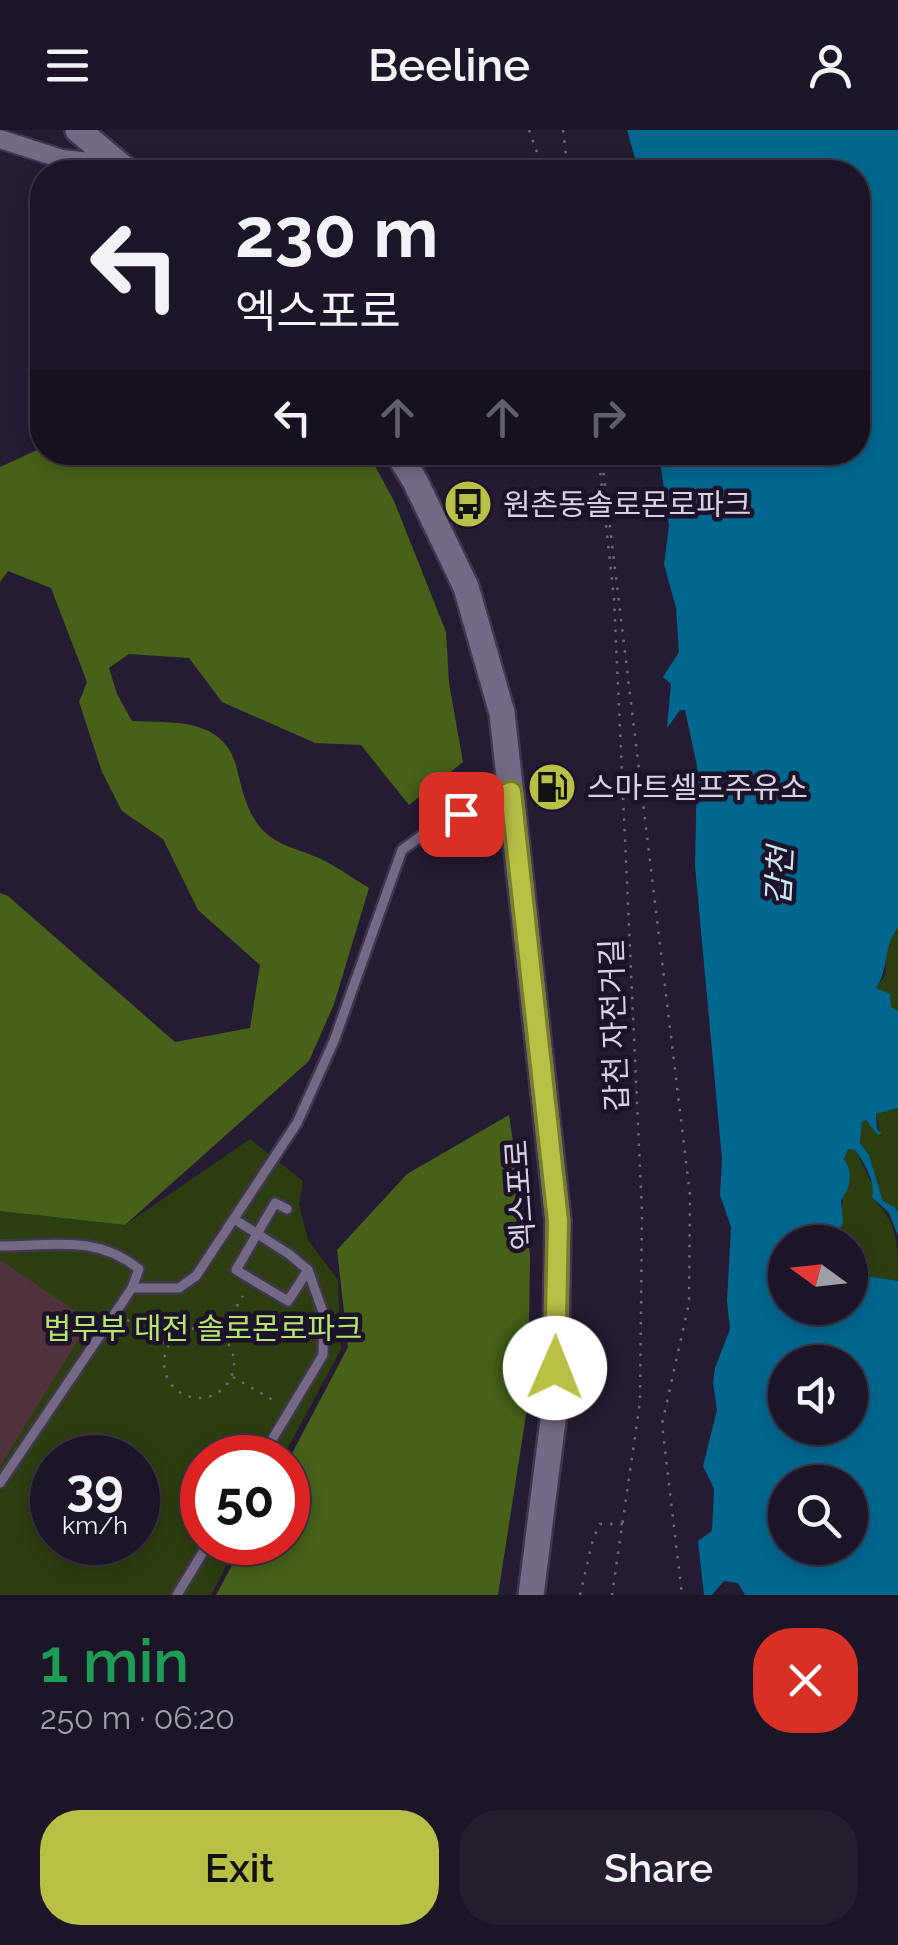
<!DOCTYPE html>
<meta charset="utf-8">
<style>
:root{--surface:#1c1527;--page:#251e2f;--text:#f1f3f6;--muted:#a09fa7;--line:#3a3444;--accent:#b9c046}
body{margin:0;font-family:Raleway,"Noto Sans KR",sans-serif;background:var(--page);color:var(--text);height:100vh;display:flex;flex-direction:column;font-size:38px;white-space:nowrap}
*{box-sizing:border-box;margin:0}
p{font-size:32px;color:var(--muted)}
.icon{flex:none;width:55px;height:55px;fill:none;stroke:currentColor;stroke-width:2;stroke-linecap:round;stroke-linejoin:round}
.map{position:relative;height:1465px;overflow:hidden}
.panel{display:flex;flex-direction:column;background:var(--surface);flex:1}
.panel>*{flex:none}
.hud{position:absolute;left:30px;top:30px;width:840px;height:305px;border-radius:40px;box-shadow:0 5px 15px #0003,0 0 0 2px var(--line);background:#1c1527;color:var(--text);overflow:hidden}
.needle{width:65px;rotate:285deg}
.controls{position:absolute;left:768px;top:1095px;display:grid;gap:20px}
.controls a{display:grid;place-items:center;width:100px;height:100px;border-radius:50%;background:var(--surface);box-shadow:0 5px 15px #0003,0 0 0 2px var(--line);font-size:50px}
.speed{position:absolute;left:30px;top:1305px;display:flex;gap:20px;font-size:50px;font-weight:700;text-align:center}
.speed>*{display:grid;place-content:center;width:130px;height:130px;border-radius:50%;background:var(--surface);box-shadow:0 5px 15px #0003,0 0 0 2px var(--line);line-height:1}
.speed small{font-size:25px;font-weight:400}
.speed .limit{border:15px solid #d22;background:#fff;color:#111}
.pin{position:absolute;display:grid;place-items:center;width:85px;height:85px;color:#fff;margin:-42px;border-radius:20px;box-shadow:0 5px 15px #0006}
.me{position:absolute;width:110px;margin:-55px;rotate:1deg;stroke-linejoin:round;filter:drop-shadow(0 0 8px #0008)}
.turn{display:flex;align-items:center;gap:35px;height:210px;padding:0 40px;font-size:45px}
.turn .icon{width:130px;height:130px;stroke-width:2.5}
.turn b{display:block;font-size:70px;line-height:85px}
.lanes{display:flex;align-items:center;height:95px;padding:0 40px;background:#0003;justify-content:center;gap:50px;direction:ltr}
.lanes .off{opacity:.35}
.round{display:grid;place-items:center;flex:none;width:105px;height:105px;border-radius:40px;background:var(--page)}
.summary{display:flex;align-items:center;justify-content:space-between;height:170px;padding:0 40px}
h1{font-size:60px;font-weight:600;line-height:75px;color:#1e9e55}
.action{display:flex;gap:20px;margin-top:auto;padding:20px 40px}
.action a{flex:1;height:115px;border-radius:40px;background:var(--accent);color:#111;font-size:40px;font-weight:600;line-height:115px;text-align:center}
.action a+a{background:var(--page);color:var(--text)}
header{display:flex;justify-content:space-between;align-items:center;height:130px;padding:0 40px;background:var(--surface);font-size:45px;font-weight:600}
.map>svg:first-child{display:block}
.green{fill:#2c3d0f;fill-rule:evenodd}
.forest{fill:#476119}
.water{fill:#01678f;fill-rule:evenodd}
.building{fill:#50323c}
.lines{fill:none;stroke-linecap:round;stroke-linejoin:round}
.service-casing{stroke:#3f374b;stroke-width:14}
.minor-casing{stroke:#3f374b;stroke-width:22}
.secondary-casing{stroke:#3f374b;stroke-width:30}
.path{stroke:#726a7f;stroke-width:2.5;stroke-dasharray:2.5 8;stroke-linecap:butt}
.service{stroke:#746a86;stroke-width:9}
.minor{stroke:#746a86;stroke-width:18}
.secondary{stroke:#746a86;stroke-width:25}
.route-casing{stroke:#787d2e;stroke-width:25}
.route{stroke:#b9c046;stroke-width:18}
.labels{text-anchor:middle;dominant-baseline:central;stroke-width:9;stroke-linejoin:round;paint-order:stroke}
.poi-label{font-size:30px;fill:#d8d2e3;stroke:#1c122a;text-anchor:start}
.street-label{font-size:30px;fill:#d8d2e3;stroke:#1c122a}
.park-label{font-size:30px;fill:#b7e66e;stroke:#1c122a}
.water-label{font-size:32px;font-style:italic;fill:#cde4f2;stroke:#1c122a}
</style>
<header><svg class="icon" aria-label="menu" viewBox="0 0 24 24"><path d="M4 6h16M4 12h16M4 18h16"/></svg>Beeline<svg class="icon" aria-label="person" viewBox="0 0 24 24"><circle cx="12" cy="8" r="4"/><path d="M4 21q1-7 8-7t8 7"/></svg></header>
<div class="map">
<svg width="898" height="1465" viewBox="0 0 898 1465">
<rect width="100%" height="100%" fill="#251c34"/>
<g class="green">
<path d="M898,798V881L891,877L875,858L885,846L887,811Z"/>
<path d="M898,978V1082L895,1077L883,1071L869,1025L860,1013L862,992L866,990L880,1004L876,984Z"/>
<path d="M250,1009L303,1051L299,1074L308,1110L338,1150L341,1219L283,1327L202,1328V1412L238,1413L211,1465H0V1081L125,1095ZM52,1328H138V1412H52Z"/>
<path d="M847,1019H855L874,1058L872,1067C898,1094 898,1113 898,1151L868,1146L860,1151L855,1144L857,1128L850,1127V1112H836L834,1109C849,1082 838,1049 847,1019Z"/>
</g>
<g class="forest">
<path d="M37,320L368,323L394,371L446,502L449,553L463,632L409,675L361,615L315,613L222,572L189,528L129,524L109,538L117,564L132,591C172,593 222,587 236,635C241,654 245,677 257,693C274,717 299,718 323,730C339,738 354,749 369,758L334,874L309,931L125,1095L0,1081V763L8,766L175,912L250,898L260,835L198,780L163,709L122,681L102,642L79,572L87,552L51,458L8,441L0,452V337Z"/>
<path d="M509,985L530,1125L528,1272L498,1465H216L244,1413L288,1412V1331L348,1217L337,1120L407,1044Z"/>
</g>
<path class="water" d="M627,0H898V798C882,816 890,838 876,858L890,864L891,877L898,881V978L876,984L877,999L882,1004H877L866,990L862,992L860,1013L869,1025L883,1071L895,1077L898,1082V1106L889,1083L872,1067C876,1051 864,1033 855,1020L848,1019L844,1029C853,1042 851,1058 841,1070L843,1093L834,1109L836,1112H785V1178H850V1127H857L855,1144L860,1150L868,1146L898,1151V1465H745L738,1453L724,1451L712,1465H704L698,1411L712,1401L714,1359L703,1336L717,1280L713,1253L715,1238L730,1199L727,1171L731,1097L720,1065L722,1029L695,736L697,636L685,580H680L667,598L671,554L663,547L679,522L676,478L664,434L669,396L659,323L858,322V42H639ZM785,1232H850V1298H785ZM785,1352H850V1418H785Z"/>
<path class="building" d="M0,1130L90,1191L0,1336Z"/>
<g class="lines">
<g class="service-casing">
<g id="service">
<path d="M287,1079L275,1073L236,1140L288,1171L308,1140"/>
<path d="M234,1089L289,1124L308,1140L324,1185L323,1225L261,1328"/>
<path d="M0,1116C53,1116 95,1104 139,1139L132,1158"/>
<path d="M0,1353L132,1158H179L196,1146L297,993L334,911L402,720L436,695L508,663"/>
<path d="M177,1465L209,1412"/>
</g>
</g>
<g class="minor-casing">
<path id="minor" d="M0,9L62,29L119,35"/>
</g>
<g class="secondary-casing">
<g id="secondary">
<path d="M78,0L128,42"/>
<path d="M397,322L415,351L466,457L502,583L558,1091L555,1274L531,1465"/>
</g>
</g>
<g class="path">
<path d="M529,0L544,42"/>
<path d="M563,0L568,42"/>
<path d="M598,322L614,468L642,1082L640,1272L612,1465"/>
<path d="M601,322L690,1065L689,1173L662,1294L682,1465"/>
<path d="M127,1190L167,1214"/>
<circle cx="199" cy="1233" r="35"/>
<path d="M220,1203L243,1166"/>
<path d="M233,1247L278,1273"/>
<path d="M580,1465L593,1409L600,1394H623"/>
</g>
<use href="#service" class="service"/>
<use href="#minor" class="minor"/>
<use href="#secondary" class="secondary"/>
</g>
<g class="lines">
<g class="route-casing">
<path id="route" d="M461,684L511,662L558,1091L555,1238"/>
</g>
<use href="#route" class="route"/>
</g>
<defs>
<g id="bus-disc" transform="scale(2.5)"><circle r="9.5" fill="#b9c046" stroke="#1c122a"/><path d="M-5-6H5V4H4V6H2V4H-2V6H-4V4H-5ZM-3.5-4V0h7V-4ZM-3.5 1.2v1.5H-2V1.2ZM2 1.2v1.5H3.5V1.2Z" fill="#111"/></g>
<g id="fuel-disc" transform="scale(2.5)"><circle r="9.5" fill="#b9c046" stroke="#1c122a"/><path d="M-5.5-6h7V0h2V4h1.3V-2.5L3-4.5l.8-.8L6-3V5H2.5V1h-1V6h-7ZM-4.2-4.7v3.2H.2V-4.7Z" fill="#111"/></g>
</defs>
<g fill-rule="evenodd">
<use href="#bus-disc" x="468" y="374"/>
<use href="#fuel-disc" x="552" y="657"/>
</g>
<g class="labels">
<g class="poi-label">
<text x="503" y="374">원촌동솔로몬로파크</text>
<text x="587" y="657">스마트셀프주유소</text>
</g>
<g class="street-label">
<text transform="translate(614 895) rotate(-92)">갑천 자전거길</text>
<text transform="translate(520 1065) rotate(-94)">엑스포로</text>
</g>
<g class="park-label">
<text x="203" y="1198">법무부 대전 솔로몬로파크</text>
</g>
<g class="water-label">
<text transform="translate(779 746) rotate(-87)">갑천</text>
</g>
</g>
</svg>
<div class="controls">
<a><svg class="needle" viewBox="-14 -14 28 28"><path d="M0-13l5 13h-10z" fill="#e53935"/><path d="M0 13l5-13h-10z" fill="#a09fa7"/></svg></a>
<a><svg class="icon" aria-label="sound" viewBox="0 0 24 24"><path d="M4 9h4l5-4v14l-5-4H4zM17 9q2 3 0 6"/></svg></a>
<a><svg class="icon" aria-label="search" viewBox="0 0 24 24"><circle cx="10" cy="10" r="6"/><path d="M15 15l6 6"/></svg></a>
</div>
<div class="speed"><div>39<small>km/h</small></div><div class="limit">50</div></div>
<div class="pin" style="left:461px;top:684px;background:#d93025"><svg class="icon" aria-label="arrive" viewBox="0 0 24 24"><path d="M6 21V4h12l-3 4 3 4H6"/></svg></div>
<svg class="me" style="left:555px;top:1238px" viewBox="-20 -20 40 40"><circle r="19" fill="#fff"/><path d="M0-13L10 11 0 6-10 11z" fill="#b9c046"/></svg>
<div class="hud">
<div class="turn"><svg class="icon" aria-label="left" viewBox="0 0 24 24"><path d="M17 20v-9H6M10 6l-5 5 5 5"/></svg><div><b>230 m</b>엑스포로</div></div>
<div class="lanes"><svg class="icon" aria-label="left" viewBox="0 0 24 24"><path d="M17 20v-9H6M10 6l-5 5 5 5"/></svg><svg class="icon off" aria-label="ahead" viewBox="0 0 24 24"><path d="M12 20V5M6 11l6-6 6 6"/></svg><svg class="icon off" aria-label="ahead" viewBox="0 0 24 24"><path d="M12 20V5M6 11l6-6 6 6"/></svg><svg class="icon off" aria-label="right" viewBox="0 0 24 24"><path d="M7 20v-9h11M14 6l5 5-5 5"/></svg></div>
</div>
</div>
<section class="panel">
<div class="summary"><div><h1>1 min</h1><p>250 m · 06:20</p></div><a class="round" style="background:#d93025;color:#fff"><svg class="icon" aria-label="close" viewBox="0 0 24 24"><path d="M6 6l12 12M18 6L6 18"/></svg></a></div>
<div class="action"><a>Exit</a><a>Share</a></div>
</section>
